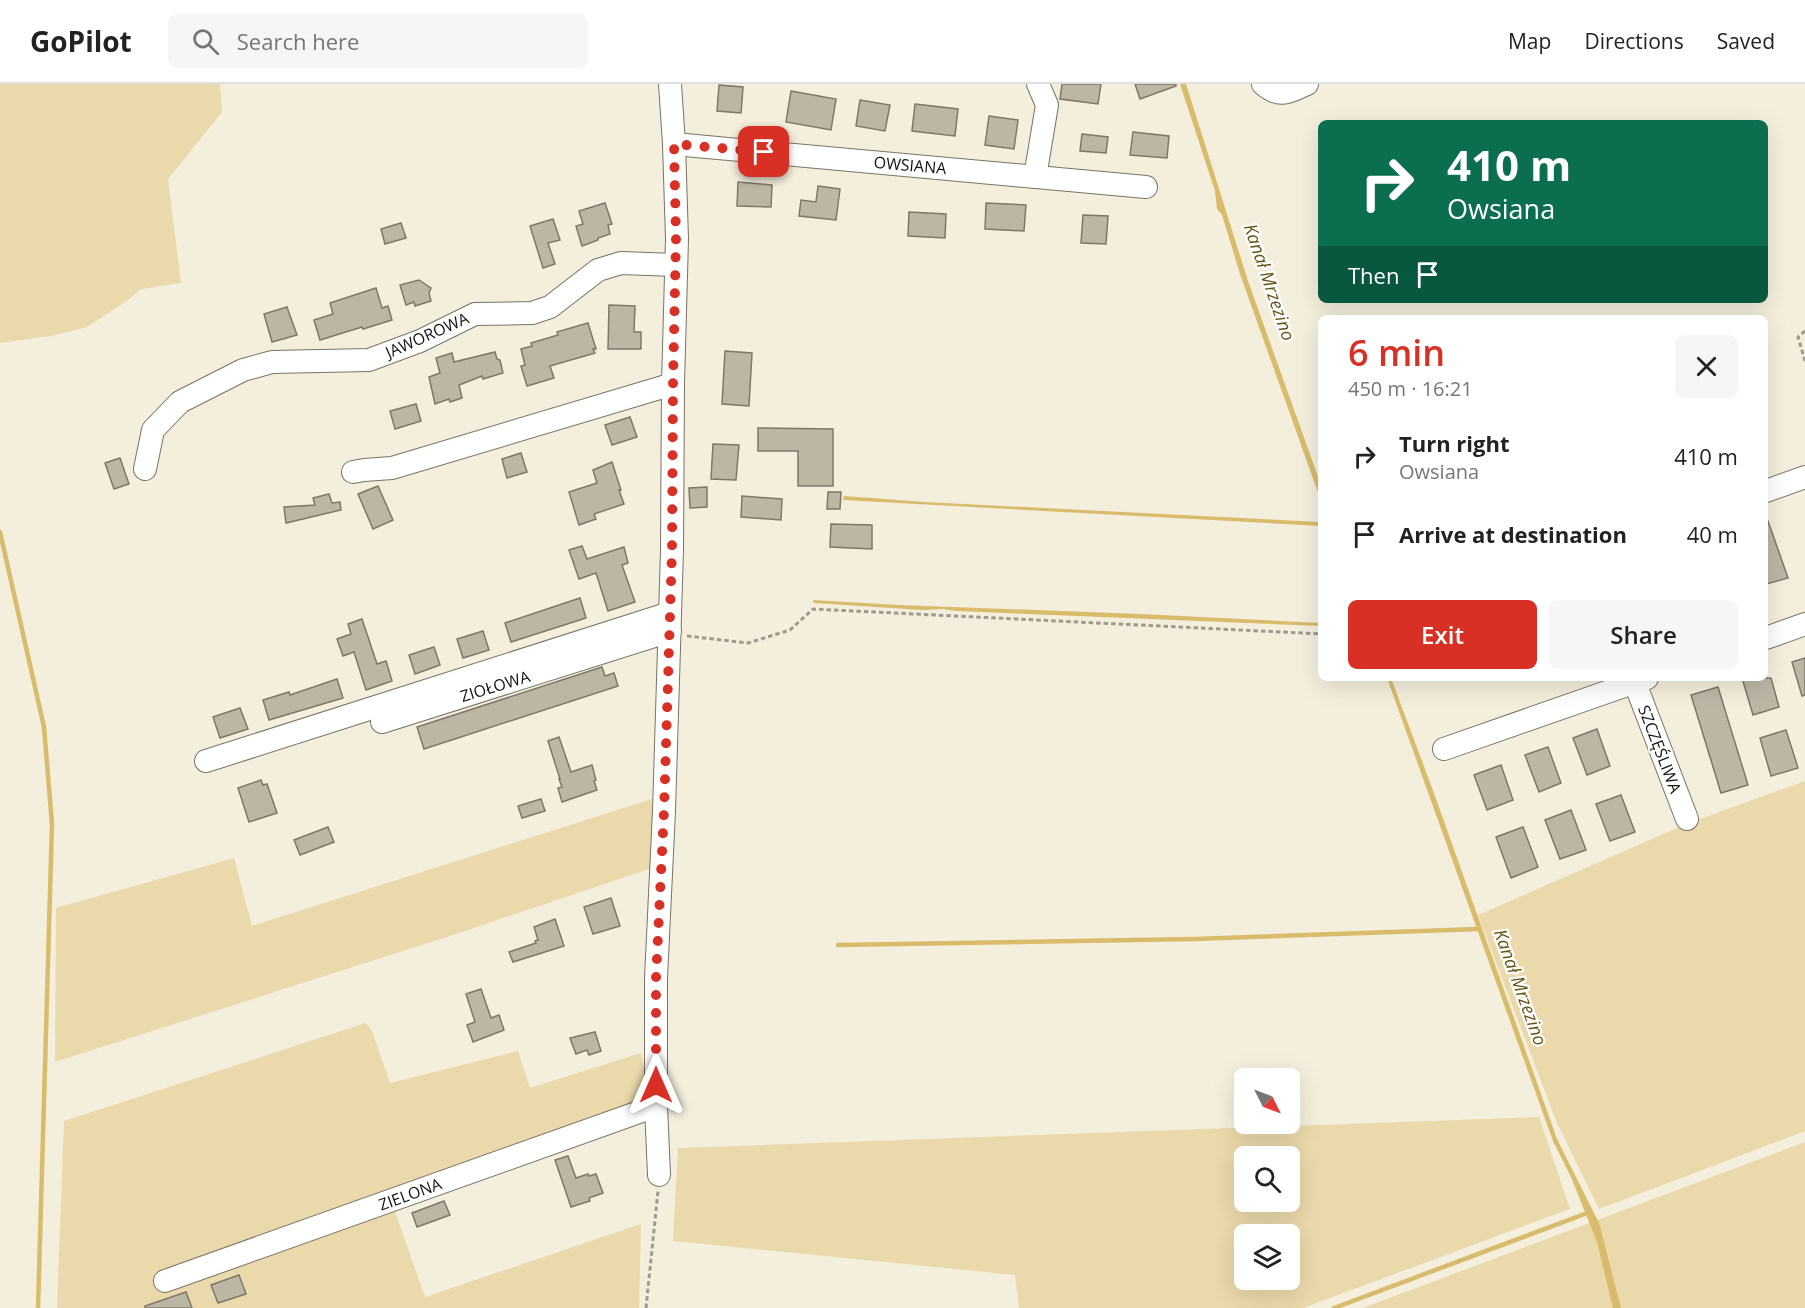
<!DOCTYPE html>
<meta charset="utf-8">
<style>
:root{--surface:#fff;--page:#f6f6f6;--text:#222;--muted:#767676;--line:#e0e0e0;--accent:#d93025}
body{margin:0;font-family:"Open Sans",sans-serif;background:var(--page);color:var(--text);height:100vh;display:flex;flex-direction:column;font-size:22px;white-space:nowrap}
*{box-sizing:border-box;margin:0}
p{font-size:20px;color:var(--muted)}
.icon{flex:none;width:33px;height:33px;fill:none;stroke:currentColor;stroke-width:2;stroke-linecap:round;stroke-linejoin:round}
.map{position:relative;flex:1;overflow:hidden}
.side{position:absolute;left:1318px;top:231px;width:450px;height:366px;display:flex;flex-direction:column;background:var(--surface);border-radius:9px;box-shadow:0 6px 24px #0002}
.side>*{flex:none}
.banner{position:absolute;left:1318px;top:36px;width:450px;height:183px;border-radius:9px;box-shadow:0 6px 24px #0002;background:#0b6e4f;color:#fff;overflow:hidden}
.needle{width:39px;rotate:132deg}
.controls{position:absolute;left:1234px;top:984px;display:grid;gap:12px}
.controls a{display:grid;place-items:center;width:66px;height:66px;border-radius:9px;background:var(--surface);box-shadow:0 6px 24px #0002;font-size:30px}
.pin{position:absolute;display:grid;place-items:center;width:51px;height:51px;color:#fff;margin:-26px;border-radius:12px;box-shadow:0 3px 9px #0006}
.me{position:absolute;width:66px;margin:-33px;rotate:0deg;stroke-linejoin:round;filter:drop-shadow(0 0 4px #0008)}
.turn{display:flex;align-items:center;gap:21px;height:126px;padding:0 30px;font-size:27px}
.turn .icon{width:78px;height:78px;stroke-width:2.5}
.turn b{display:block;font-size:42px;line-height:51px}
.then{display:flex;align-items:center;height:57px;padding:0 30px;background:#0003;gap:12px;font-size:22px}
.round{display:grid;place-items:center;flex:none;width:63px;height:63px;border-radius:9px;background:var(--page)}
.overview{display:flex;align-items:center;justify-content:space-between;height:102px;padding:0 30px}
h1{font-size:36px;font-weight:600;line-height:45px;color:var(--accent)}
.primary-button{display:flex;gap:12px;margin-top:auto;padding:12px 30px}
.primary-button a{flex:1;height:69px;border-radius:9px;background:var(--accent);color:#fff;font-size:24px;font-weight:600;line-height:69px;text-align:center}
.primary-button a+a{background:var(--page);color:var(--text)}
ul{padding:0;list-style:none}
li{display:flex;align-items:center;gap:18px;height:78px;padding:0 30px}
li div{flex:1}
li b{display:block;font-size:22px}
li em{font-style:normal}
header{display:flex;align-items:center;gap:36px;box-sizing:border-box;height:84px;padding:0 30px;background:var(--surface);border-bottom:2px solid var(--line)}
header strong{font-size:28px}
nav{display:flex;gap:33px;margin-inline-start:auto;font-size:21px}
.search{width:420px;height:54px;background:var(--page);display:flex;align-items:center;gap:15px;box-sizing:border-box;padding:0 21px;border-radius:9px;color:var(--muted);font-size:22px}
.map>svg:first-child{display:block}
.green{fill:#ead9aa;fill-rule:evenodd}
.water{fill:#d8bc6b}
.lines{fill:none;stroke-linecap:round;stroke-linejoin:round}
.stream{stroke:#d8bc6b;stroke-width:4.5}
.building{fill:#bcb6a5;stroke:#7e7868;stroke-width:1.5}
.minor-casing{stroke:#797363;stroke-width:24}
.path{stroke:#9f9a8d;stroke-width:3;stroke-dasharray:4.5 3;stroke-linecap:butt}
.minor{stroke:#fff;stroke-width:22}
.route{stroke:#d93025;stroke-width:10;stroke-dasharray:0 18}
.labels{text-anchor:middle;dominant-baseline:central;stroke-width:4.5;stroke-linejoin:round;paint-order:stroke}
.street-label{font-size:16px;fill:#13110b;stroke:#fff}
.water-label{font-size:18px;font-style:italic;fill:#665315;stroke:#fff}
</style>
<header>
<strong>GoPilot</strong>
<div class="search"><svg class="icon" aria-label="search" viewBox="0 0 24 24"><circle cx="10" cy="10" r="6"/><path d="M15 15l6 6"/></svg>Search here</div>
<nav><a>Map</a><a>Directions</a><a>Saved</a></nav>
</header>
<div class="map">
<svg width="1805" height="1224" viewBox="0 0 1805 1224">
<rect width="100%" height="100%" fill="#f4eedc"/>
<g class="green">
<path d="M0,0H220L222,28L168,95L181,199L141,205L128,216L87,243L51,252L0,259Z"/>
<path d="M1805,697V1047L1599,1125L1557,1039L1478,831L1686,740Z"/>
<path d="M652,715V784L450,852L55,978L56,824L234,774L252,842Z"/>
<path d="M366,939L372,947L390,999L518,967L530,1004L641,969L650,1019L390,1114L425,1213L641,1140L639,1224H57L64,1037Z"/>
<path d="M1539,1033L1570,1125L1303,1224H1019L1015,1191L673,1157L678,1064ZM1290,1072V1118H1245V1072ZM1290,1150V1196H1245V1150Z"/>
<path d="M1805,1058V1224H1363Z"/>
</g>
<g class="water">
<path d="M1180,0H1186L1248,197L1321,401V417L1240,190L1222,131L1217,125L1215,107Z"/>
<path d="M844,412L925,418L1321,438V442L843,416Z"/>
<path d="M813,516L899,521L1141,530L1321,539V542L956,527L943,525L922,526L814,519Z"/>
<path d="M1387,594H1391L1435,712L1557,1055L1599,1139L1621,1224H1613L1597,1158L1571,1093L1553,1057Z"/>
</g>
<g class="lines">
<g class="stream">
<path d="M0,448L44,643L52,740L38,1224"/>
<path d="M838,861L1195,855L1479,845"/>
<path d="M1334,1224L1590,1128"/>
</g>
</g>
<g class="building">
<path d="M1062,0H1101L1098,20L1060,15Z"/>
<path d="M1135,0H1176V2L1140,15Z"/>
<path d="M719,1L743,3L741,29L717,27Z"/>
<path d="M791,7L836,15L831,46L786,38Z"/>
<path d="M860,16L890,21L885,47L856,42Z"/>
<path d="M915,20L958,25L955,52L912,47Z"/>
<path d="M989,32L1018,36L1014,65L985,61Z"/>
<path d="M1133,48L1169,52L1167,74L1130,71Z"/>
<path d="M1082,50L1108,53L1106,69L1080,67Z"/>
<path d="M738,98L772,101L771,123L737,122Z"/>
<path d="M818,102L840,105L836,136L799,132L801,116L816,118Z"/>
<path d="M605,119L612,140L608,141L610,150L598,154V156L582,162L576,142L583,140L579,127Z"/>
<path d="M986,119L1026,121L1024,147L985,145Z"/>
<path d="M909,128L946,130L945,154L908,152Z"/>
<path d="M1083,131L1108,132L1106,160L1081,159Z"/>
<path d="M553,135L560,156L548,159L555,180L543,184L530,142Z"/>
<path d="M401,139L406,154L385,160L381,145Z"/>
<path d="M419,196L431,204L429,209L431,217L415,222L414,218L406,221L400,201Z"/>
<path d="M376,204L382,224L388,222L392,236L363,245L362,243L320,256L314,236L333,230L330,219Z"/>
<path d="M609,221L635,222L634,248H641V265H608Z"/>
<path d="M287,223L297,251L272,258L264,230Z"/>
<path d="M588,239L596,265H593L595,269L550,282L554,294L527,302L521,282L525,281L521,265L532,262L531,259L558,251L557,248Z"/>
<path d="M725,267L752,269L749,322L722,320Z"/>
<path d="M495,268L497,275L500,276L503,289L483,295L482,292L459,301L462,314L450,318L449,315L435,320L429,293L440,289L436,274L452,269L454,278Z"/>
<path d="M416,320L421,337L395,345L390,327Z"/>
<path d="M630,333L637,353L612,361L605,341Z"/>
<path d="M758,344L833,345V402H798V367H758Z"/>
<path d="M713,360L739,361L736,396L711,395Z"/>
<path d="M521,369L527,388L507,394L502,375Z"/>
<path d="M120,374L129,400L114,405L105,379Z"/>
<path d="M612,378L621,406H619L624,420L594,430L596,435L579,441L569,408L597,399L593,386Z"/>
<path d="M378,402L393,436L373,445L358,410Z"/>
<path d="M707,403V423L690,424L689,404Z"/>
<path d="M828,408H841L840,425H827Z"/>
<path d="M329,410L332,419L340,418L341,426L286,439L284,423L315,421L313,414Z"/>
<path d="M742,412L782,415L781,436L741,433Z"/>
<path d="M1766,437H1768L1788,494L1766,500Z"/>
<path d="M831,440L872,441V465L830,463Z"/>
<path d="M582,462L587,475L624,463L628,479L622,481L635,518L608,527L596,489L579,495L569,466Z"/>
<path d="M580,514L586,534L511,558L505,539Z"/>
<path d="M362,535L377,580L386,577L392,597L366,606L354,568L343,572L337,555L351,550L348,540Z"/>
<path d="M483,547L489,566L463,574L457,555Z"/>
<path d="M434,563L440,581L415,590L409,571Z"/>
<path d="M1805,574V611L1802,612L1792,578Z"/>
<path d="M602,583L605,592L614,589L618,602L424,665L417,643Z"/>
<path d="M1742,594H1771L1779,623L1753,631Z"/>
<path d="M337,595L343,614L269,636L263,616L289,608L290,611Z"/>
<path d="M1718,603L1748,701L1721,709L1691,611Z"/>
<path d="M240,624L248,645L220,654L213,633Z"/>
<path d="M1597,645L1610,682L1587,691L1573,654Z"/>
<path d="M1786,646L1798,684L1771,692L1760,654Z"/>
<path d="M559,653L571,688L592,681L596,696L594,697L597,706L562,718L558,704L562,703L559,695H560L548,657Z"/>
<path d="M1548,663L1561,699L1539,708L1525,671Z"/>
<path d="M1501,681L1513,716L1487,726L1474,691Z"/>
<path d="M261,696L263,701L267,700L277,729L249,738L238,704Z"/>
<path d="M1621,711L1635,748L1610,757L1596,720Z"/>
<path d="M541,715L545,727L522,734L518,722Z"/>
<path d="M1571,726L1586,766L1560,775L1545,736Z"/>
<path d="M328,743L334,758L300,771L294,756Z"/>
<path d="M1523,743L1538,783L1511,794L1496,753Z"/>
<path d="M611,814L620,842L593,850L584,823Z"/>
<path d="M555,835L564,862L513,878L509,868L536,859L535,857L538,856L534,843Z"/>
<path d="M481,905L491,934L499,931L504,946L473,958L467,941L475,938L466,910Z"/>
<path d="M595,948L601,967L589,971L587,966L576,970L570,954Z"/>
<path d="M568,1072L576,1094L588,1090L589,1092L596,1090L603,1109L589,1114L590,1117L571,1123L555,1076Z"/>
<path d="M444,1117L450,1131L417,1143L412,1129Z"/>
<path d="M239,1191L246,1210L218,1219L211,1201Z"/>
<path d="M186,1208L192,1224H145V1222Z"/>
</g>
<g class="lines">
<g class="minor-casing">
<g id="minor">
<path d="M1263,0C1280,15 1289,8 1307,0"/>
<path d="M674,60L1146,103"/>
<path d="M1035,93L1047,21L1038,0"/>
<path d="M145,385L153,346L180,318L243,286L272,278L369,276L420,257L475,230L532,229L550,223L598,186L621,179L676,181"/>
<path d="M353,388L364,386L392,384L673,300"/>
<path d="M1766,407L1805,393"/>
<path d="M1766,554L1805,540"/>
<path d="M1633,594L1687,735"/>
<path d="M382,638L670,547"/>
<path d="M1444,665L1647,594"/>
<path d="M206,677L670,529"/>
<path d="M659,1091L656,1022V894L664,727L672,466L673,300L677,155L674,60L670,0"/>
<path d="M165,1197L656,1022"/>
</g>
</g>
<g class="path">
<path d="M1805,247L1798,253L1805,277"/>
<path d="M687,552L748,559L790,546L813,525L1322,550"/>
<path d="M646,1224L658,1107"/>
</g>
<use href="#minor" class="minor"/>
</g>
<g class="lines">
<path class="route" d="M656,1001V894L664,727L672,466L673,300L676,154L674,60L764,68"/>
</g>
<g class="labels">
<g class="street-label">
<text transform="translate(910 81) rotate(5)">OWSIANA</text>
<text transform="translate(427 251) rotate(-24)">JAWOROWA</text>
<text transform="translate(495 602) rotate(-17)">ZIOŁOWA</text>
<text transform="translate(1660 665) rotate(69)">SZCZĘŚLIWA</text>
<text transform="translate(410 1110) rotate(-20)">ZIELONA</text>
</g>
<g class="water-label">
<text transform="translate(1270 198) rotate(71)">Kanał Mrzezino</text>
<text transform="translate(1521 903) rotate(70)">Kanał Mrzezino</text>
</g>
</g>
</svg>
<div class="controls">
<a><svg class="needle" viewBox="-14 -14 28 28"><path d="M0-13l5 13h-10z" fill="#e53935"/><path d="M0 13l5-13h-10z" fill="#767676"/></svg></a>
<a><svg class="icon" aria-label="search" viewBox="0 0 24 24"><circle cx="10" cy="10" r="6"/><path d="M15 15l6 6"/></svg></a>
<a><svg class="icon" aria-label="layers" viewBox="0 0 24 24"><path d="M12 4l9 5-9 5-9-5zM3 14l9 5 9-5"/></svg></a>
</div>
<div class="pin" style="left:764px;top:68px;background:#d93025"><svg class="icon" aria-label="arrive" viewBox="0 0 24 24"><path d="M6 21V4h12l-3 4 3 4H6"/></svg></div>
<svg class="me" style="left:656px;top:1001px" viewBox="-20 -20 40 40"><path d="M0-17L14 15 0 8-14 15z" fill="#d93025" stroke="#fff" stroke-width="4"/></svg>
<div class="banner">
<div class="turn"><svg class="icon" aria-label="right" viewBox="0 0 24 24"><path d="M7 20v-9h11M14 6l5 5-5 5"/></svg><div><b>410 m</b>Owsiana</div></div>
<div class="then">Then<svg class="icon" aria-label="arrive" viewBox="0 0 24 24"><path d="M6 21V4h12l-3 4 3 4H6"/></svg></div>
</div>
<section class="side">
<div class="overview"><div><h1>6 min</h1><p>450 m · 16:21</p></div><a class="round"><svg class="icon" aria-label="close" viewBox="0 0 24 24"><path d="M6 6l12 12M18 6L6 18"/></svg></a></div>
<ul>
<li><svg class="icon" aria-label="right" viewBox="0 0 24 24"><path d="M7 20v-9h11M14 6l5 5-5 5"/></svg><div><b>Turn right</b><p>Owsiana</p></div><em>410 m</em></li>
<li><svg class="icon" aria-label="arrive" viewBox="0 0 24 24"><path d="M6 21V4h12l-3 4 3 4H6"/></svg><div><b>Arrive at destination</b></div><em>40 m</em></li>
</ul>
<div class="primary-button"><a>Exit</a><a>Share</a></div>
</section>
</div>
